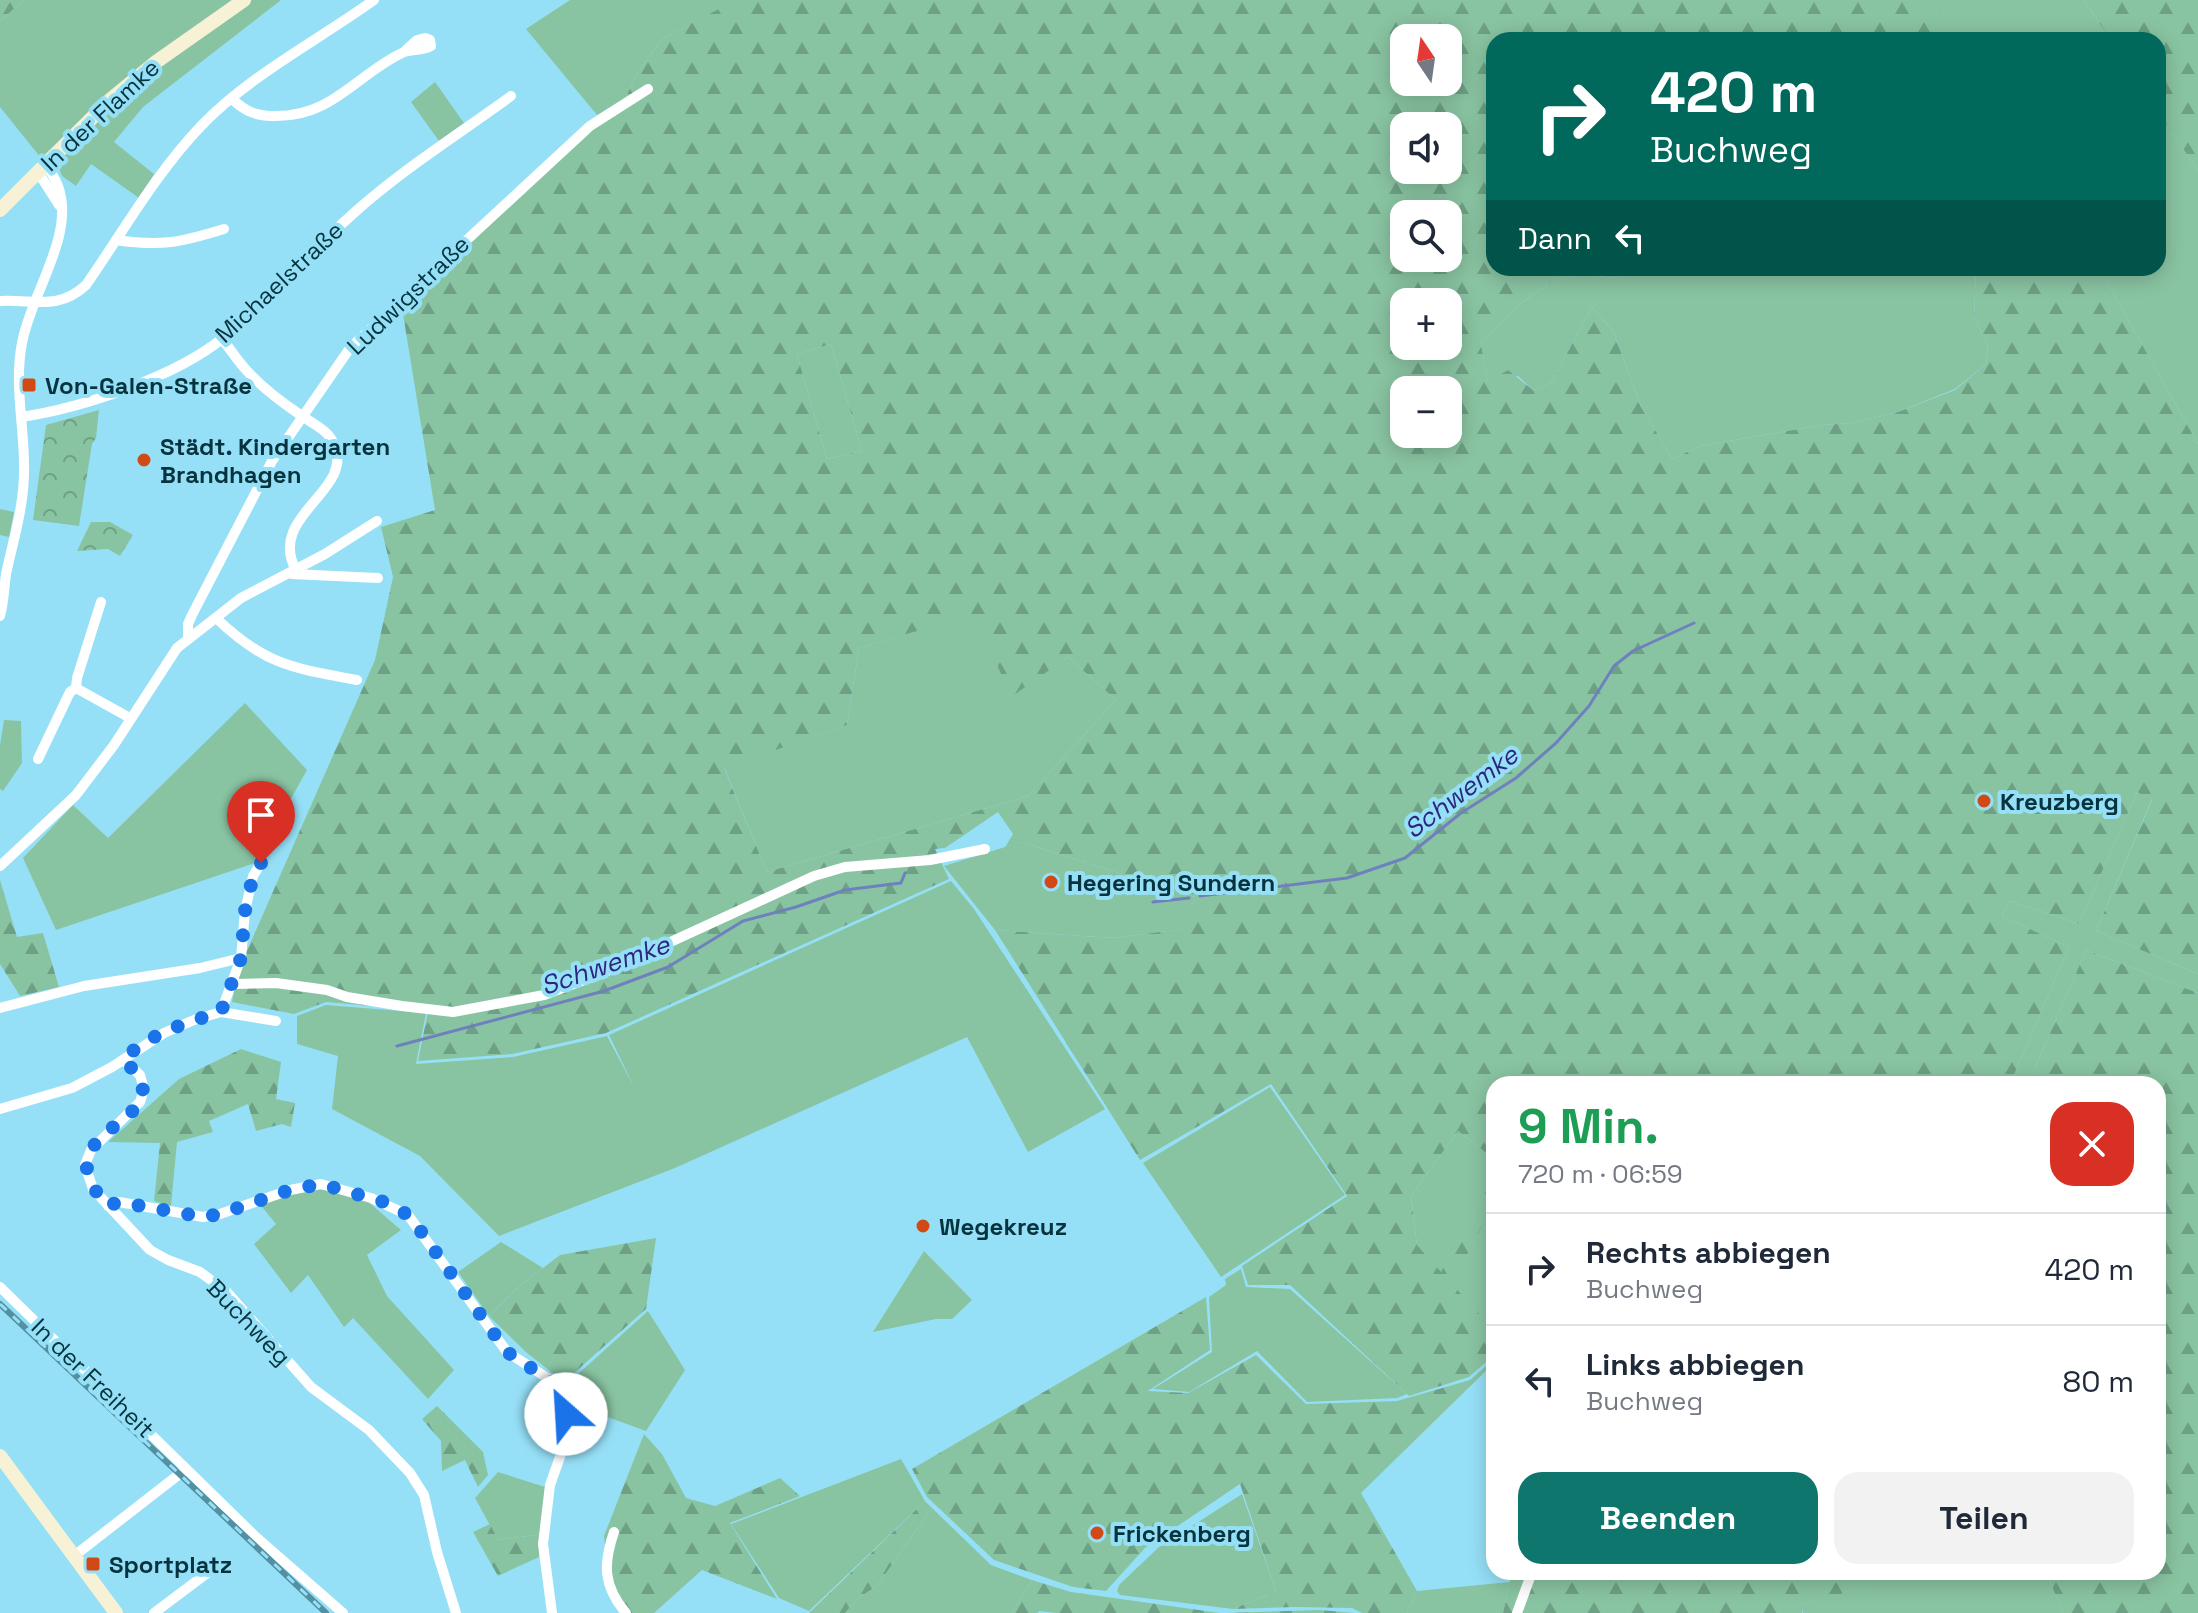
<!DOCTYPE html>
<html lang="de">
<meta charset="utf-8">
<style>
:root{--surface:#fff;--page:#f2f2f3;--text:#1f2937;--muted:#747a83;--line:#e0e1e3;--accent:#0f766e}
body{margin:0;font-family:"Space Grotesk",sans-serif;background:var(--page);color:var(--text);height:100vh;display:flex;flex-direction:column;font-size:30px;white-space:nowrap}
*{box-sizing:border-box;margin:0}
p{font-size:26px;color:var(--muted)}
.icon{flex:none;width:44px;height:44px;fill:none;stroke:currentColor;stroke-width:2;stroke-linecap:round;stroke-linejoin:round}
.map{position:relative;flex:1;overflow:hidden}
.panel{position:absolute;left:1486px;top:1076px;width:680px;height:504px;display:flex;flex-direction:column;background:var(--surface);border-radius:24px;box-shadow:0 4px 20px #0003}
.panel>*{flex:none}
.guide{position:absolute;left:1486px;top:32px;width:680px;height:244px;border-radius:24px;box-shadow:0 4px 20px #0003;background:#00695c;color:#fff;overflow:hidden}
.needle{width:52px;rotate:347deg}
.fabs{position:absolute;left:1390px;top:24px;display:grid;gap:16px}
.fabs a{display:grid;place-items:center;width:72px;height:72px;border-radius:16px;background:var(--surface);box-shadow:0 4px 20px #0003;font-size:40px}
.pin{position:absolute;display:grid;place-items:center;width:68px;height:68px;color:#fff;margin:-82px -34px;border-radius:50% 50% 50% 0;rotate:-45deg;box-shadow:0 0 8px #0007}
.pin .icon{rotate:45deg}
.me{position:absolute;width:88px;margin:-44px;rotate:334deg;stroke-linejoin:round;filter:drop-shadow(0 0 6px #0008)}
.turn{display:flex;align-items:center;gap:28px;height:168px;padding:0 32px;font-size:36px}
.turn .icon{width:104px;height:104px;stroke-width:2.5}
.turn b{display:block;font-size:56px;line-height:68px}
.then{display:flex;align-items:center;height:76px;padding:0 32px;background:#0003;gap:16px;font-size:30px}
.round{display:grid;place-items:center;flex:none;width:84px;height:84px;border-radius:24px;background:var(--page)}
.summary{display:flex;align-items:center;justify-content:space-between;height:136px;padding:0 32px}
h1{font-size:48px;font-weight:700;line-height:60px;color:#1e9e55}
.cta{display:flex;gap:16px;margin-top:auto;padding:16px 32px}
.cta a{flex:1;height:92px;border-radius:24px;background:var(--accent);color:#fff;font-size:32px;font-weight:700;line-height:92px;text-align:center}
.cta a+a{background:var(--page);color:var(--text)}
ul{padding:0;list-style:none}
li{display:flex;align-items:center;gap:24px;height:112px;padding:0 32px;border-top:2px solid var(--line)}
li div{flex:1}
li b{display:block;font-size:30px}
li em{font-style:normal}
.map>svg:first-child{display:block}
.green{fill:#89c4a2}
.forest{fill:url(#forest-firs);fill-rule:evenodd}
.park{fill:url(#park-crowns)}
.lines{fill:none;stroke-linecap:round;stroke-linejoin:round}
.stream{stroke:#6e81bd;stroke-width:3}
.minor{stroke:#fff;stroke-width:10}
.secondary{stroke:#f7f2d6;stroke-width:14}
.rail-casing{stroke:#5390a1;stroke-width:6}
.rail{stroke:#96e0f7;stroke-width:3;stroke-dasharray:9;stroke-linecap:butt}
.route{stroke:#1a73e8;stroke-width:14;stroke-dasharray:0 25.2}
.poi-dot{fill:#d14a15;stroke:#96e0f7;stroke-width:3}
.labels{text-anchor:middle;dominant-baseline:central;stroke-width:8;stroke-linejoin:round;paint-order:stroke}
.street-label{font-size:24px;fill:#06333e;stroke:#96e0f7}
.poi-label{font-size:24px;font-weight:bold;fill:#06333e;stroke:#96e0f7;text-anchor:start}
.water-label{font-size:26px;font-style:italic;fill:#2d2681;stroke:#96e0f7}
</style>
<div class="map">
<svg width="2198" height="1613" viewBox="0 0 2198 1613">
<defs>
<pattern id="forest-firs" width="22" height="20" patternUnits="userSpaceOnUse" patternTransform="scale(2)"><rect width="22" height="20" fill="#89c4a2"/><path d="M5 1l3.5 6h-7zM16 11l3.5 6h-7z" fill="#6ea085"/></pattern>
<pattern id="park-crowns" width="20" height="18" patternUnits="userSpaceOnUse" patternTransform="scale(2)"><rect width="20" height="18" fill="#89c4a2"/><path d="M2 6a3 3 0 1 1 6 0M12 15a3 3 0 1 1 6 0" fill="none" stroke="#6ea085"/></pattern>
</defs>
<rect width="100%" height="100%" fill="#96e0f7"/>
<g class="green">
<path d="M24,0H235L105,96L41,158L0,107V21Z"/>
<path d="M252,0H281L143,107L114,142L154,174L139,198L91,164L76,186L62,176L59,168L64,156L135,82Z"/>
<path d="M570,0H731L733,2L662,39L639,71L625,98L597,115L526,29Z"/>
<path d="M1930,0H2084L2111,40H1957Z"/>
<path d="M435,82L464,123L439,141L411,102Z"/>
<path d="M2158,111L2198,171V444L2099,268H2158Z"/>
<path d="M1657,268H1976L1974,317L1988,346L1986,364L1955,389L1898,412L1852,423L1822,425L1700,446L1672,459L1641,406L1613,331L1592,307L1551,383L1533,390L1518,376L1488,383L1481,344L1519,305L1556,279L1584,275L1617,278Z"/>
<path d="M831,344L862,451L827,459L797,354Z"/>
<path d="M0,509L14,512L9,537L0,535Z"/>
<path d="M976,613L1011,696L1068,657L1116,700L1028,796L767,872L724,767L847,725L859,648Z"/>
<path d="M245,703L307,770L255,863L56,930L23,858L73,805L108,838Z"/>
<path d="M4,720L21,721L22,763L3,791L0,789V745Z"/>
<path d="M2137,792L2152,799L2096,931L2198,974V993L2086,950L2028,1084H2010L2069,947L2002,916L2009,901L2079,924Z"/>
<path d="M1021,842L1195,897L1184,929L1114,938L995,930L944,866Z"/>
<path d="M951,881L974,909L1105,1109L1028,1152L967,1037L675,1168L499,1236L420,1156L332,1109L338,1056L297,1044V1016L326,1005L426,1013L416,1064L513,1057L607,1036L634,1087L609,1035Z"/>
<path d="M1270,1087L1345,1195L1221,1277L1143,1163Z"/>
<path d="M1458,1131L1494,1159V1177L1441,1273L1417,1245L1411,1196Z"/>
<path d="M315,1189L359,1194L401,1230L367,1255L387,1296L454,1370L428,1399L353,1318L344,1327L308,1275L291,1293L254,1244L276,1224L258,1202Z"/>
<path d="M1494,1202V1330L1451,1284Z"/>
<path d="M501,1242L543,1268L517,1288L489,1316L458,1272Z"/>
<path d="M924,1251L972,1300L952,1319H936L873,1332Z"/>
<path d="M1241,1269L1246,1287L1290,1289L1407,1394L1397,1398L1307,1402L1257,1351L1189,1392L1153,1389L1212,1352L1209,1297L1226,1285L1225,1279Z"/>
<path d="M648,1311L685,1370L646,1431L577,1406L568,1383Z"/>
<path d="M901,1459L925,1501L809,1611L779,1598L731,1524Z"/>
<path d="M498,1472L545,1487L542,1534L498,1540L475,1498Z"/>
<path d="M1242,1494L1276,1591L1233,1609L1120,1595L1117,1591L1119,1585L1159,1547Z"/>
<path d="M932,1508L991,1565L1032,1580L1012,1613H845L858,1598L877,1586Z"/>
<path d="M1894,1572H2046L2063,1613H1803L1801,1605L1895,1578Z"/>
<path d="M1510,1582L1503,1613H1407L1417,1591Z"/>
</g>
<g class="forest">
<path d="M0,0H24L0,21Z"/>
<path d="M731,0H1931L1957,40H1494V268H1657L1617,278L1584,275L1556,279L1519,305L1481,344L1488,382L1508,370L1533,390L1551,383L1592,307L1613,331L1641,406L1672,459L1700,446L1822,425L1852,423L1898,412L1955,390L1986,364L1988,346L1974,317L1976,268H2099L2198,444V974L2096,931L2152,800L2137,792L2079,924L2009,901L2002,916L2069,947L2010,1084H1494V1159L1458,1131L1411,1196L1417,1245L1441,1272L1494,1177V1202L1452,1284L1494,1330V1355L1469,1377L1409,1396L1290,1285H1248L1242,1266L1347,1196L1271,1084L1140,1160L995,930L1114,938L1183,929L1195,897L1021,842L1004,849L1013,834L998,812L945,848L935,849L949,879L606,1033L512,1054L418,1061L428,1011L326,1002L294,1014L232,1002L238,971L375,660L393,577L381,527L435,510L401,302L625,98L639,71L662,39L732,2ZM1404,38H1448V82H1404ZM1404,126H1448V170H1404ZM1404,214H1448V258H1404ZM1404,302H1448V346H1404ZM831,344L862,451L827,459L797,354ZM1404,390H1448V434H1404ZM975,614L1011,697L1068,657L1116,700L1028,796L767,872L724,768L847,725L859,648Z"/>
<path d="M2084,0H2198V171L2158,111V40H2111Z"/>
<path d="M0,880L17,937L43,933L59,987L20,996L0,964Z"/>
<path d="M2086,950L2198,993V1613H2063L2046,1572H2158V1084H2028Z"/>
<path d="M241,1049L281,1062L276,1099L295,1103L291,1127L282,1124L256,1131L248,1104L209,1121L213,1132L177,1142L171,1206L154,1201L160,1143L108,1142L179,1079Z"/>
<path d="M656,1238L646,1309L564,1382L527,1353L489,1316L517,1288L560,1255Z"/>
<path d="M1206,1297L1210,1350L1148,1391L1188,1393L1256,1355L1306,1404L1397,1401L1470,1380L1494,1359V1363L1361,1493L1417,1591L1407,1613H1362L1352,1608L1295,1607L1233,1609L1276,1591L1240,1484L1145,1548L1106,1591L1073,1587L994,1560L927,1497L912,1469Z"/>
<path d="M437,1406L483,1452L488,1475L478,1487L465,1460L442,1471L441,1441L422,1419Z"/>
<path d="M644,1434L662,1454L686,1498L715,1506L780,1478L800,1496L730,1523L777,1599L702,1570L654,1613H631L618,1600L609,1579L604,1536Z"/>
<path d="M925,1501L932,1508L877,1586L858,1598L845,1613H809Z"/>
<path d="M490,1524L498,1540L542,1534L539,1557L498,1576L473,1532Z"/>
<path d="M1512,1572H1894L1896,1578L1802,1605V1613H1503Z"/>
<path d="M1032,1580L1071,1592L1220,1613H1056L1039,1611L1038,1613H1012Z"/>
<path d="M1320,1610L1355,1613H1226Z"/>
</g>
<g class="park">
<path d="M99,410L96,438L92,444L79,526L33,520L46,425Z"/>
<path d="M91,522H110L133,535L120,556L108,549L77,551Z"/>
</g>
<g class="lines">
<g class="stream">
<path d="M1200,896L1347,878L1405,858L1461,813L1516,778L1556,743L1589,706L1614,666L1633,651L1694,623"/>
<path d="M1153,902L1189,898"/>
<path d="M397,1046L604,991L668,967L743,921L796,907L845,890L901,883L905,873"/>
</g>
<g class="minor">
<path d="M232,99C246,112 256,116 276,116C333,116 356,75 402,53C411,48 421,52 431,46L430,40L425,38L417,40L405,51"/>
<path d="M38,172L59,205"/>
<path d="M116,240C161,247 182,242 224,229"/>
<path d="M0,301C34,299 58,311 86,285C123,232 156,173 201,126C250,75 317,41 374,0"/>
<path d="M222,339C231,350 239,363 249,373C264,389 284,404 302,416C313,424 328,430 334,444C356,491 266,515 296,570"/>
<path d="M21,417C82,408 175,377 223,338C244,321 260,300 279,282C303,258 330,235 355,212C403,169 459,134 511,96"/>
<path d="M292,574L378,578"/>
<path d="M0,616C4,602 4,588 6,574C14,537 25,503 24,465C24,425 14,384 22,343C31,293 76,235 58,186C55,178 50,171 46,164"/>
<path d="M216,618C265,665 292,668 357,680"/>
<path d="M188,639V624L192,615L272,461L350,348L590,126L648,89"/>
<path d="M76,688L130,718"/>
<path d="M38,759L70,692L76,688L77,678L101,602"/>
<path d="M0,866L76,795L114,745L177,648L241,598L325,554L377,521"/>
<path d="M233,984L276,983L327,990L347,997L402,1006L453,1012L544,995L603,973L814,876L845,867L930,860L985,849"/>
<path d="M0,1008L84,986L200,968L241,958"/>
<path d="M221,1012L241,958L245,911L253,876L261,863"/>
<path d="M123,1060L140,1075L144,1089L140,1102L91,1150L85,1165L93,1189L150,1250L168,1260L200,1272L227,1292L311,1387L369,1430L410,1473L424,1495L437,1552L456,1613"/>
<path d="M0,1109L72,1088L112,1067L164,1033L194,1020L221,1012L276,1021"/>
<path d="M108,1206L119,1202L203,1217L220,1214L290,1190L321,1184L371,1198L408,1215L507,1352L552,1381L563,1403L566,1430L561,1454L550,1485L543,1544L552,1613"/>
<path d="M0,1287L256,1537L343,1613"/>
<path d="M614,1532C603,1564 603,1586 626,1613"/>
<path d="M74,1556L186,1469"/>
<path d="M154,1613L218,1565"/>
<path d="M1517,1613L1532,1572"/>
</g>
<g class="secondary">
<path d="M0,210L110,100L156,62L244,0"/>
<path d="M0,1456L116,1613"/>
</g>
<g class="rail-casing">
<path id="rail" d="M0,1304L326,1613"/>
</g>
<use href="#rail" class="rail"/>
</g>
<g class="lines">
<path class="route" d="M261,863L253,876L245,911L241,958L221,1012C188,1022 148,1034 123,1060C198,1125 30,1123 108,1206L119,1202L203,1217L220,1214L290,1190L321,1184L384,1202L402,1211L412,1219L507,1352L555,1384L566,1414"/>
</g>
<g class="poi-dot">
<rect x="21" y="377" width="16" height="16" rx="4"/>
<circle cx="144" cy="460" r="8"/>
<circle cx="1984" cy="801" r="8"/>
<circle cx="1051" cy="882" r="8"/>
<circle cx="923" cy="1226" r="8"/>
<circle cx="1097" cy="1533" r="8"/>
<rect x="85" y="1556" width="16" height="16" rx="4"/>
</g>
<g class="labels">
<g class="street-label">
<text transform="translate(100 115) rotate(-43)">In der Flamke</text>
<text transform="translate(279 282) rotate(-43)">Michaelstraße</text>
<text transform="translate(408 295) rotate(-44)">Ludwigstraße</text>
<text transform="translate(249 1322) rotate(46)">Buchweg</text>
<text transform="translate(93 1378) rotate(44)">In der Freiheit</text>
</g>
<g class="poi-label">
<text x="45" y="385">Von-Galen-Straße</text>
<text x="160" y="446">Städt. Kindergarten<tspan x="160" dy="28">Brandhagen</tspan></text>
<text x="2000" y="801">Kreuzberg</text>
<text x="1067" y="882">Hegering Sundern</text>
<text x="939" y="1226">Wegekreuz</text>
<text x="1113" y="1533">Frickenberg</text>
<text x="109" y="1564">Sportplatz</text>
</g>
<g class="water-label">
<text transform="translate(1461 792) rotate(-37)">Schwemke</text>
<text transform="translate(605 965) rotate(-19)">Schwemke</text>
</g>
</g>
</svg>
<div class="fabs">
<a><svg class="needle" viewBox="-14 -14 28 28"><path d="M0-13l5 13h-10z" fill="#e53935"/><path d="M0 13l5-13h-10z" fill="#747a83"/></svg></a>
<a><svg class="icon" aria-label="sound" viewBox="0 0 24 24"><path d="M4 9h4l5-4v14l-5-4H4zM17 9q2 3 0 6"/></svg></a>
<a><svg class="icon" aria-label="search" viewBox="0 0 24 24"><circle cx="10" cy="10" r="6"/><path d="M15 15l6 6"/></svg></a>
<a>+</a>
<a>−</a>
</div>
<div class="pin" style="left:261px;top:863px;background:#d93025"><svg class="icon" aria-label="arrive" viewBox="0 0 24 24"><path d="M6 21V4h12l-3 4 3 4H6"/></svg></div>
<svg class="me" style="left:566px;top:1414px" viewBox="-20 -20 40 40"><circle r="19" fill="#fff"/><path d="M0-13L10 11 0 6-10 11z" fill="#1a73e8"/></svg>
<div class="guide">
<div class="turn"><svg class="icon" aria-label="right" viewBox="0 0 24 24"><path d="M7 20v-9h11M14 6l5 5-5 5"/></svg><div><b>420 m</b>Buchweg</div></div>
<div class="then">Dann<svg class="icon" aria-label="left" viewBox="0 0 24 24"><path d="M17 20v-9H6M10 6l-5 5 5 5"/></svg></div>
</div>
<section class="panel">
<div class="summary"><div><h1>9 Min.</h1><p>720 m · 06:59</p></div><a class="round" style="background:#d93025;color:#fff"><svg class="icon" aria-label="close" viewBox="0 0 24 24"><path d="M6 6l12 12M18 6L6 18"/></svg></a></div>
<ul>
<li><svg class="icon" aria-label="right" viewBox="0 0 24 24"><path d="M7 20v-9h11M14 6l5 5-5 5"/></svg><div><b>Rechts abbiegen</b><p>Buchweg</p></div><em>420 m</em></li>
<li><svg class="icon" aria-label="left" viewBox="0 0 24 24"><path d="M17 20v-9H6M10 6l-5 5 5 5"/></svg><div><b>Links abbiegen</b><p>Buchweg</p></div><em>80 m</em></li>
</ul>
<div class="cta"><a>Beenden</a><a>Teilen</a></div>
</section>
</div>
